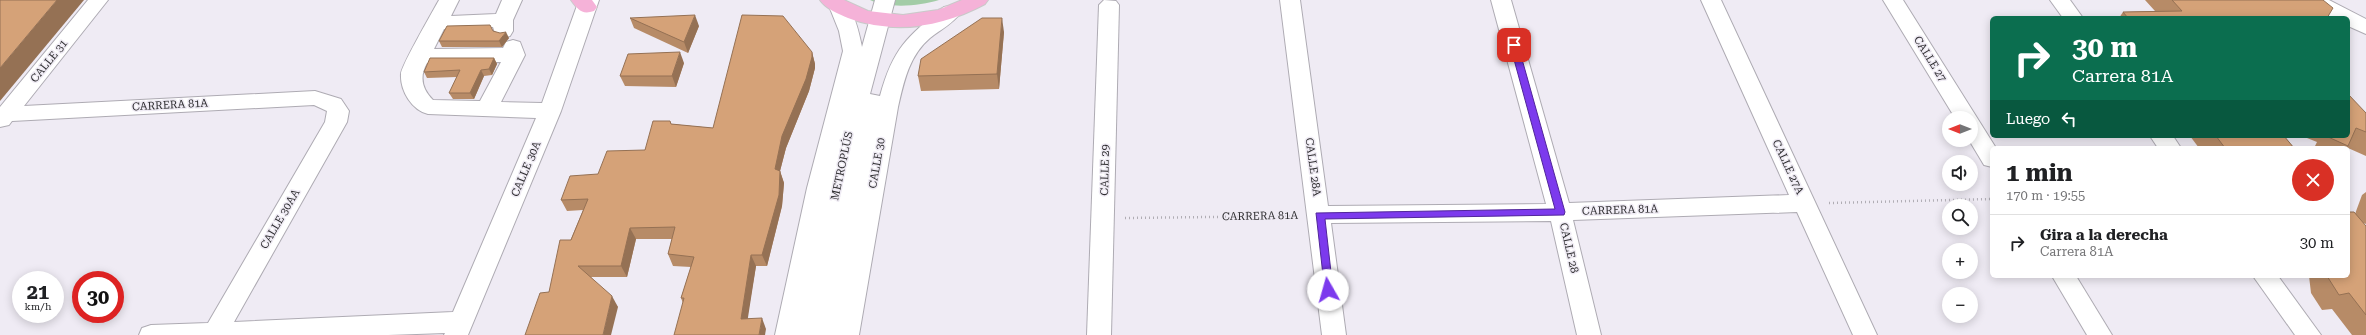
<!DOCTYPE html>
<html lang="es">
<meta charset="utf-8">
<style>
:root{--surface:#fff;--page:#f2f2f2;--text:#202124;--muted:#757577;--line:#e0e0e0}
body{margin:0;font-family:"Roboto Serif",serif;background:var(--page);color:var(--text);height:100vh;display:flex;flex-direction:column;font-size:15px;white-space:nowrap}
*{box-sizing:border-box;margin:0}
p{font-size:13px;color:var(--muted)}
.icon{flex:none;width:22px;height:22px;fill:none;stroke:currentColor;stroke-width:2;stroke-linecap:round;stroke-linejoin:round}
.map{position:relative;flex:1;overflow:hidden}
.sheet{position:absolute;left:1990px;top:146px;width:360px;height:132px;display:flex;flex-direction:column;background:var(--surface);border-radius:6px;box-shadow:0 2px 10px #0003}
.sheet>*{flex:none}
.hud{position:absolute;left:1990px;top:16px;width:360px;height:122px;border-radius:6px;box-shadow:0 2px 10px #0003;background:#0b6e4f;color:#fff;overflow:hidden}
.needle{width:26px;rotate:270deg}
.controls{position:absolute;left:1942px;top:111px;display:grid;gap:8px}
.controls a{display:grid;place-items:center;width:36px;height:36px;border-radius:50%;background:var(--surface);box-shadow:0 2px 10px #0003;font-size:20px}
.speed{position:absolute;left:12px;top:271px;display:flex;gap:8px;font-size:20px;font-weight:700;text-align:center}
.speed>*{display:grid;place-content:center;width:52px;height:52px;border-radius:50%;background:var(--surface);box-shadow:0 2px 10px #0003;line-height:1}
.speed small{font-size:10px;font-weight:400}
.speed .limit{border:6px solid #d22;background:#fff;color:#111}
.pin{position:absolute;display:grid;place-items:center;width:34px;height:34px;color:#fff;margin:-17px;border-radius:8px;box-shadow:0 2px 6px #0006}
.me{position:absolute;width:44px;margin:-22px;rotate:353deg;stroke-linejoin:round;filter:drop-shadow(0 0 3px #0008)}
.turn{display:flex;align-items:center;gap:14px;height:84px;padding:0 16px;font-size:18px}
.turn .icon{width:52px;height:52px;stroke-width:2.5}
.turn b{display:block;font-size:28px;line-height:34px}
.then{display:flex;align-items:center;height:38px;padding:0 16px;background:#0003;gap:8px;font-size:15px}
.round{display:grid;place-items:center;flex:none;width:42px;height:42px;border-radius:21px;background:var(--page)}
.overview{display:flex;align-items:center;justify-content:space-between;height:68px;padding:0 16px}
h1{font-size:24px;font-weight:700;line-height:30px}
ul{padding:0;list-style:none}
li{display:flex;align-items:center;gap:12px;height:56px;padding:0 16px;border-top:1px solid var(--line)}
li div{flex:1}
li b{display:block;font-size:15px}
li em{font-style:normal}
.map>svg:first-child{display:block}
.green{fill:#a3cca7}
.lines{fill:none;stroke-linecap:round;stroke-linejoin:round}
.minor-casing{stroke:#aeabb3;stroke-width:2}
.major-casing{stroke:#c9c9c9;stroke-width:2}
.path{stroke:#b0adb4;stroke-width:2.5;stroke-dasharray:1 3;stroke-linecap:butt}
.minor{fill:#fff;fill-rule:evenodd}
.major{fill:#f5b2d8;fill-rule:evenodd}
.wall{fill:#b78b67}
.shaded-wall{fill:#957154}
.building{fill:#d5a278;stroke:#957154}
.route{fill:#7c3aed;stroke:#51269a}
.labels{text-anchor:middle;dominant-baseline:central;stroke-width:3;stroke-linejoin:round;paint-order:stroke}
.street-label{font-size:11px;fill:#2f2e31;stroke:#efebf4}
</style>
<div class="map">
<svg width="2366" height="335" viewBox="0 0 2366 335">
<rect width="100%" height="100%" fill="#efebf4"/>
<path class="green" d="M870,0H939C919,6 890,9 870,0Z"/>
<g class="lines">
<g class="minor-casing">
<g id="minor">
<path d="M88,0H108L24,106L315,91L341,99L349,111L347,122L234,322L453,312L536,118L428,114C412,110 400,91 401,74C401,66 433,11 439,0H459L451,16L496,14L502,0H522L513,20V31L510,36L503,38L496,36L493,27L444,29L434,49L503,48L506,42L513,40L520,42L525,55L501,102L542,103L579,0H599L561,111L468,335H444L445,333L388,335H139L142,328L151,325L208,323L325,122L327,111L314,105L12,121L9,125L0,127V107ZM501,62L480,101L433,100C422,89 419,77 427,63Z"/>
<path d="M840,0L846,2C855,15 859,32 862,47L875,0H895L870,94L880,96C893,48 907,37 944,7L951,6L958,7L961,12C954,23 940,30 930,38C909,56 904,81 898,107L859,335H775L807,188L843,51L839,31L829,6L832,2Z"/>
<path d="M1104,0L1116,1L1119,5L1111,335H1087L1099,5Z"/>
<path d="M1280,0H1300L1328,206L1546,204L1491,0H1511L1569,203L1789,195L1701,0H1721L1877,335H1853L1797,212L1573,220L1601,335H1577L1551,221L1331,223L1346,335H1322Z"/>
<path d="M1883,0H1903L1996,148H1992V167L1984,165L1969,140H1971V118H1955Z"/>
<path d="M2050,0H2070L2083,18H2063Z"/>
<path d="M2304,0H2329L2366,19V34L2348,26V18C2333,18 2313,14 2304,0Z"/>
<path d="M2150,136H2173L2181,148H2158Z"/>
<path d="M2052,276H2076L2112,335H2087Z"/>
<path d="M2253,276H2278L2321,335H2295Z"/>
</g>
</g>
<g class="major-casing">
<g id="major">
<path d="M571,0H592L597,7L594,11C582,15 578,10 571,0Z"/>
<path d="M820,0H844L868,11L903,15L938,10L962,0H988L985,4C942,27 895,35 848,18C839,14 826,9 820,0Z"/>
</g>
</g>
<g class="path">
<path d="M1829,203L1992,199"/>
<path d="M1125,218L1296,216"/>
</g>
<use href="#minor" class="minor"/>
<use href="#major" class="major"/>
</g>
<g class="wall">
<path d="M2145,0H2323L2327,18H2119L2123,12L2155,11Z"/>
<path d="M630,18L699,26L688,53L634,28Z"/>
<path d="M493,32L509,38L502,47H442L439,41Z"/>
<path d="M1004,32L999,89L921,91L918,76Z"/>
<path d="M812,52L815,64V68L809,91L786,148L780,171L784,183L782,206L767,266H756L747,319L766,329L683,303L681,298L691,267L673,266L668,254L672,239H636L627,277H591L618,307L549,292L583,210L567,211L561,200L598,174L645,150L670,121L671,124L713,128Z"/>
<path d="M494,58L497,64L492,75L484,76L474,99H453L449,93L457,77L427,78L424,72Z"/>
<path d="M684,63L676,87L625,86L620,76Z"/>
<path d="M2366,113V156L2348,148H2314L2317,142L2302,136H2348Z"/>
<path d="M2190,136H2284L2294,148H2199Z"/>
<path d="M2366,192V224L2363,223L2366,226V335H2352L2332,309L2322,310L2311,293L2309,276H2348L2355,214L2362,195Z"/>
</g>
<g class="shaded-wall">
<path d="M57,0H84L0,101V68Z"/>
<path d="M695,15L699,26L688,53L684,42Z"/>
<path d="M1002,18L1004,32L999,89L997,74Z"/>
<path d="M506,32L509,38L502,47L499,41Z"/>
<path d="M680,52L684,63L676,87L672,76Z"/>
<path d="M812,52L815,64V68L809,91L786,148L780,171L784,183L782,206L767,266L762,255L775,169L782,136Z"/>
<path d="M494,58L497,64L492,75L489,69Z"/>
<path d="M481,70L484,76L474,99L470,93Z"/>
<path d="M630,228L636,239L627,277L621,266Z"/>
<path d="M751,255L756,266L746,330L741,319Z"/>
<path d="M612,296L618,307L611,335H603Z"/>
<path d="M762,318L766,329L765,335H759Z"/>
</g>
<g class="building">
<path d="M0,0H57L0,68Z"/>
<path d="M2172,0H2323L2333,8L2327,18H2128L2123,12L2182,11Z"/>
<path d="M695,15L684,42L630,18Z"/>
<path d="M742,15L783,16L812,52V57L806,79L782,136L775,169L780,171L779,195L762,255H751L741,319L762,318L759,335H674L684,298H681L694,257L668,254L675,227L630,228L621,266H578L612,296L603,335H525L540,293L549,292L560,240H571L588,199L561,200L570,176L598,174L607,151L645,150L653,121H670L671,124L713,128Z"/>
<path d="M982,18H1002L997,74L918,76L921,59Z"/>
<path d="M490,25L493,31L500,33L506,32L499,41H439L447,26Z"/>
<path d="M680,52L672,76H620L628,54Z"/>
<path d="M430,58H494L489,69L481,70L470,93H449L460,70L424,72Z"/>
<path d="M2348,94L2366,113V132L2356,128L2348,146L2326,136H2348Z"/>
<path d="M2216,136H2284L2294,148H2225Z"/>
<path d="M2348,212H2354L2366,226V315L2349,293L2339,295L2327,276H2348Z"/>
</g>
<path class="route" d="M1511,43L1518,45L1565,212L1564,215L1325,219L1333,290L1332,293H1325L1316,213L1555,209L1510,45Z"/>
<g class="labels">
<g class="street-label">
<text transform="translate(1930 59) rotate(58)">CALLE 27</text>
<text transform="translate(49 61) rotate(-51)">CALLE 31</text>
<text transform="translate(170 105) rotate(-3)">CARRERA 81A</text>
<text transform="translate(877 163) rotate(-80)">CALLE 30</text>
<text transform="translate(842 166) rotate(-78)">METROPLÚS</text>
<text transform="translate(1313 167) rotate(82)">CALLE 28A</text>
<text transform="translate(1788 167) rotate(65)">CALLE 27A</text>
<text transform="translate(526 169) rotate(-67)">CALLE 30A</text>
<text transform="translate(1105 170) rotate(-89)">CALLE 29</text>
<text transform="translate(1620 210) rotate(-2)">CARRERA 81A</text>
<text transform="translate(1260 216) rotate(-1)">CARRERA 81A</text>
<text transform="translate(280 219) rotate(-60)">CALLE 30AA</text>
<text transform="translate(1569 248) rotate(77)">CALLE 28</text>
</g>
</g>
</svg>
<div class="controls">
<a><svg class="needle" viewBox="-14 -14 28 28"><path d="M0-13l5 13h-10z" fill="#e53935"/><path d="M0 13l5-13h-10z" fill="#757577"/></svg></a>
<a><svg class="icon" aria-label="sound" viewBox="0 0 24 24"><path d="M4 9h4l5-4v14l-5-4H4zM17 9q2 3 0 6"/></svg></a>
<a><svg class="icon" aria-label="search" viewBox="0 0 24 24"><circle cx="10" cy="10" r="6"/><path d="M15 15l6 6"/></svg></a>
<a>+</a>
<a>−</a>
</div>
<div class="speed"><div>21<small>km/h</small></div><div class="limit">30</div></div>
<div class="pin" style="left:1514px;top:45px;background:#d93025"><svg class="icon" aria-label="arrive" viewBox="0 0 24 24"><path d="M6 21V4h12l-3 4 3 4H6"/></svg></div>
<svg class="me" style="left:1328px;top:290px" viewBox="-20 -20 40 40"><circle r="19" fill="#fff"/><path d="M0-13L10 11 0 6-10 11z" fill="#7c3aed"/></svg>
<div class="hud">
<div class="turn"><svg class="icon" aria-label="right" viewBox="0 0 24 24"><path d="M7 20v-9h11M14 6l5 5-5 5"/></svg><div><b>30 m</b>Carrera 81A</div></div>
<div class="then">Luego<svg class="icon" aria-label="left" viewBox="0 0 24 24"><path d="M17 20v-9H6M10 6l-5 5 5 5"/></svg></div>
</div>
<section class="sheet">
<div class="overview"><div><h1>1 min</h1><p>170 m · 19:55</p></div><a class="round" style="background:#d93025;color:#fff"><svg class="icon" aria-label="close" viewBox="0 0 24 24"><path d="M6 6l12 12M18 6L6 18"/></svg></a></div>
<ul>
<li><svg class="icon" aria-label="right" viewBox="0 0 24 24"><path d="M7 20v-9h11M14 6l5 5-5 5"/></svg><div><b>Gira a la derecha</b><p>Carrera 81A</p></div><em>30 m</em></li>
</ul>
</section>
</div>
